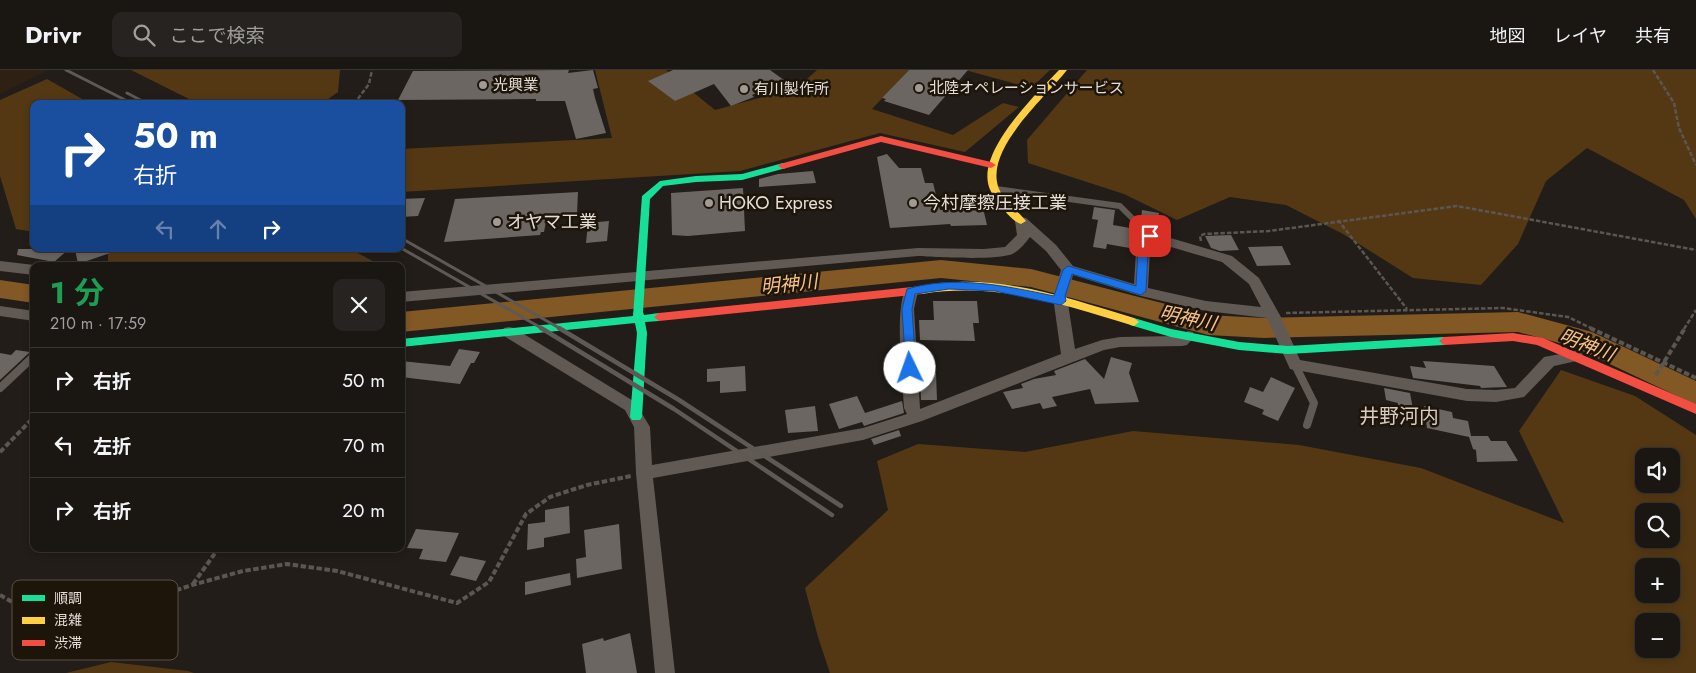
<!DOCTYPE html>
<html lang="ja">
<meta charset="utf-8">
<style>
:root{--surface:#1a1612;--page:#272320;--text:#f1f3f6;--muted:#9f9f9f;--line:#383532}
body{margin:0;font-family:Jost,"Noto Sans JP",sans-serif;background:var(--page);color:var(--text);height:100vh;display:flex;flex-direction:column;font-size:19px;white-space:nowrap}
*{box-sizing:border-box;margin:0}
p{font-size:16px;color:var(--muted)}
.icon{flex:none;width:28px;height:28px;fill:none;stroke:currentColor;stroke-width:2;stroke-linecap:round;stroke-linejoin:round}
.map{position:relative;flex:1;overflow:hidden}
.side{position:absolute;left:30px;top:192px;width:375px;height:290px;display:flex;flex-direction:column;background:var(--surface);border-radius:10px;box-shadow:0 2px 8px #0003,0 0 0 1px var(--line)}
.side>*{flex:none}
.top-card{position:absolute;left:30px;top:30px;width:375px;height:152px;border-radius:10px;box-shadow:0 2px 8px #0003,0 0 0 1px var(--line);background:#1a4fa0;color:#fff;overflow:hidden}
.tools{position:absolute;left:1635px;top:378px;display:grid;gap:10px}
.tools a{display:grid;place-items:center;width:45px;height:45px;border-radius:10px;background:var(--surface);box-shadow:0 2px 8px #0003,0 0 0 1px var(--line);font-size:25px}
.pin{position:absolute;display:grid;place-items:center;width:42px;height:42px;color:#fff;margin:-21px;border-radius:10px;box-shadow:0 2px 8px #0006}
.me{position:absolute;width:55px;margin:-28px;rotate:357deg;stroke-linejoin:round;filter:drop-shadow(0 0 4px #0008)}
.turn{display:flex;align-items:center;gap:18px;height:105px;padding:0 20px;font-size:22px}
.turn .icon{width:65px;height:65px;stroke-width:2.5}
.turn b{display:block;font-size:35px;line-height:42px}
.lanes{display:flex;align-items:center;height:48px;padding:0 20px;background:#0003;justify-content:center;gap:25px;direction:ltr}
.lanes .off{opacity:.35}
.round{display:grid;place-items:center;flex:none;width:52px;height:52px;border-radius:10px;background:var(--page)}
.overview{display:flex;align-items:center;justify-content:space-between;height:85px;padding:0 20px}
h1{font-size:30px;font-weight:700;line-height:38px;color:#1e9e55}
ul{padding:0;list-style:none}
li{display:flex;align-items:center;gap:15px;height:65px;padding:0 20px;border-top:1px solid var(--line)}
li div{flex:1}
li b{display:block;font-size:19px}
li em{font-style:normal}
header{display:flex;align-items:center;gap:30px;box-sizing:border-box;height:70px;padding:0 25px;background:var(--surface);border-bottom:1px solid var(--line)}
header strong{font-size:24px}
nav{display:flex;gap:28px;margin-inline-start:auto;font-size:18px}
.search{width:350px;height:45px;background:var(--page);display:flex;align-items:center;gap:12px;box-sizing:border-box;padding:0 18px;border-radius:10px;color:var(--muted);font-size:19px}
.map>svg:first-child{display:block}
.built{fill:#2e2113}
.green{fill:#543814;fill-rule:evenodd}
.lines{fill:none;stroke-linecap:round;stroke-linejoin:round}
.river{fill:#825824;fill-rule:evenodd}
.building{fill:#6b6661}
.path-far1{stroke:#5c5650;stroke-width:2.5;stroke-dasharray:4.5 2;stroke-linecap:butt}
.path{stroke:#5c5650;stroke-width:4;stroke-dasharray:5.5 2.5;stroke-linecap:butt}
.lane-far1{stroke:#615a54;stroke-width:6}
.lane{stroke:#615a54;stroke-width:8}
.street{fill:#615a54;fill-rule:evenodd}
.fast{fill:#16e098;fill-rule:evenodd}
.slow{fill:#ffcf43;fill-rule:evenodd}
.jam{fill:#f24e42;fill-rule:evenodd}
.rail-far1{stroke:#5e5954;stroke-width:3}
.rail{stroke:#5e5954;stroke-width:4.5}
.route{fill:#1a73e8;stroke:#114b97}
.poi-dot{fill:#a19a94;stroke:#1d140a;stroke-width:2}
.labels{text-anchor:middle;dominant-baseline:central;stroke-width:5;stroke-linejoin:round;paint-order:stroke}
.far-poi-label{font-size:15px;fill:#e5ded7;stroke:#1d140a;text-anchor:start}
.poi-label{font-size:18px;fill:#e5ded7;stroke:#1d140a;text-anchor:start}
.water-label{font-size:19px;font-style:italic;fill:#f9c386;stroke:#1d140a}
.quarter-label{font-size:20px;fill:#dacdbf;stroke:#1d140a}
.key{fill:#1d140a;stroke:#595148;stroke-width:1}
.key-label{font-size:14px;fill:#e5ded7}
</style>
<header>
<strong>Drivr</strong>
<div class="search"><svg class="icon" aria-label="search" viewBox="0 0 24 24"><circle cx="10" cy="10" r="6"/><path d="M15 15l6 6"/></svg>ここで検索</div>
<nav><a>地図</a><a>レイヤ</a><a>共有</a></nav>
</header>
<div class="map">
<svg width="1696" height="603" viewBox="0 0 1696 603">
<rect width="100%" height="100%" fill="#221d18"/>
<path class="built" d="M0,0H48L0,24Z"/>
<g class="green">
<path d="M131,0H340L338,22L321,34H199Z"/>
<path d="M595,0H666L715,40L797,18L817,0H909L872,39L953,65L1003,33L1019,37L965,82L880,63L740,101L401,122V79L612,68Z"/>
<path d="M965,0H1050L1031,18Z"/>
<path d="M1087,0H1696V149L1684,130L1587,78L1546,111L1518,174L1481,215L1413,208L1343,164L1286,135L1230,127L1177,150L1124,124L1028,93L1027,70Z"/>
<path d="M47,9L91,34H34V162L16,159L0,106V30Z"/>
<path d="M108,179H350L382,196H108Z"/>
<path d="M1561,300L1635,326L1696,365V603H830L818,567L805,518L888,440L877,391L918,374L1025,382L1133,361L1299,375L1421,398L1564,453L1519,361ZM1644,386H1671V414H1644ZM1644,441H1671V469H1644ZM1644,496H1671V524H1644ZM1644,551H1671V579H1644Z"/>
<path d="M111,592L188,601L194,603H66Z"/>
</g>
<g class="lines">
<g class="river">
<path d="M941,190L1031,199L1208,245L1264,248L1518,242L1592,262L1696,311V335L1574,277L1518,262L1264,268L1208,265L1031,217L941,208L401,262V242Z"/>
<path d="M0,210L34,215V233L0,228Z"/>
</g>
</g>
<g class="building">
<path d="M569,0L568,3L593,0L598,18L593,19L595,28L606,63L576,69L565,31H536V29L398,30L413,1Z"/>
<path d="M673,0H770L784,10L752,25L754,27L731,36L714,14L675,31L648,11Z"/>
<path d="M909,0H968L929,45L884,31L886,29L882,28Z"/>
<path d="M887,84L899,98H921L925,113H933L940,140L983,138L987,155L951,156L950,154L890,158L877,87Z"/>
<path d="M813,101L816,113L759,117V109L778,104Z"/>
<path d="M743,118L745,161L688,166L672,165L671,123Z"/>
<path d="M578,122L577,144L547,146L544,162H541L540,165L444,172L455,129Z"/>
<path d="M425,128L418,146L401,147V129Z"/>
<path d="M1094,137L1115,140L1113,155L1136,159L1139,162L1135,179L1107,174L1106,179L1093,177L1098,150L1092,149Z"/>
<path d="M1142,140L1159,143L1157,155L1143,152L1141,150Z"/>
<path d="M609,151L607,171L586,173L588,153Z"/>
<path d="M1231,165L1239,180L1220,181L1211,178L1205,166Z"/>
<path d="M1282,176L1291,195L1257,196L1248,177Z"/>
<path d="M18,179H69L54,192L17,185Z"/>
<path d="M75,179H116V181L78,194Z"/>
<path d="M933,231H977L979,253H973L975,271L920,270L919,250H934Z"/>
<path d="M459,279L480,282L474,293H471L460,314L401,307V291L450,296Z"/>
<path d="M16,280L30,282L0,310V283L11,285Z"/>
<path d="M1111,287L1132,293L1129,303L1139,332L1095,334L1090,319L1052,327L1057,336L1043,339L1040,333L1012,339L1003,322L1023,318L1021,314L1034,309L1056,305L1054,301L1085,289L1104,309Z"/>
<path d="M1423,291L1494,296L1507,317L1481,318L1480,316L1413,308L1410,296L1426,298Z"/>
<path d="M745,296L746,321L720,323V311L707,312V299Z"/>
<path d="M920,302L936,303L937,330H921Z"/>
<path d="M1271,307L1295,318L1278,351L1262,344L1264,340L1244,332L1250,317L1263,322Z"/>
<path d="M1384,318L1410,323L1413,339L1398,337V333L1386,330Z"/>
<path d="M857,326L865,343L902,331L904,343L864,356L862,352L839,359L829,334Z"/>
<path d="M815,336L818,361L788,363L785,340Z"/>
<path d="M1424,336L1452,342L1453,348L1468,351L1471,366H1488L1491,371H1506L1518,391L1477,392L1476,380L1473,379L1469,367L1427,358Z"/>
<path d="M899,360L901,366L874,375L871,369Z"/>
<path d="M569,436L570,463L544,468V477L527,480L528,454L545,452V440Z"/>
<path d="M619,454L622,499L577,508L576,489L586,487L584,460Z"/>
<path d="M416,459L459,463L446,492L419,489L423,479L407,478Z"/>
<path d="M460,486L486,491L476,511L450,505Z"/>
<path d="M570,503L571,515L525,525V512Z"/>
<path d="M630,563L637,603H586L582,574L603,568L604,571Z"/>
</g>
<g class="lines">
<g class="path-far1">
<path d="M1653,0L1674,33L1679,58L1696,95"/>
<path d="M354,34L369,14L372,0"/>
<path d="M1338,150L1407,239"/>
<path d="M1201,171L1200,166L1204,164L1269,161L1457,136L1696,180"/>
<path d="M1286,243L1503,238L1568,247L1593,259"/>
<path d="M1684,259L1696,240"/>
</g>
<g class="path">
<path d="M1590,258L1696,308"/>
<path d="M1656,305L1685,258"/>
<path d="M0,382L34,347"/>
<path d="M193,514L218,479"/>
<path d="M0,525L14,533L56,545L98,546L192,515L243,501L287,494L337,501L457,533L489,512L526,444L550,427L587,415L631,406"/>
</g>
<path class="lane-far1" d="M996,119L1120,136L1150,166"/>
<g class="lane">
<path d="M1295,295L1314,333L1307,355"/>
<path d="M0,318L34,286"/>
</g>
<g class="street">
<path d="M1021,147L1026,148L1056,175L1073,196L1134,214L1136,181L1145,163L1150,162L1232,186L1259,208L1282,249L1300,290L1467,319L1496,320L1515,318L1544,287L1576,281L1581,282L1583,286L1581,290L1554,296L1524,327L1496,332L1467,331L1290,299L1267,248L1206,241L1141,226L1073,205L1067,227L1075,279L1102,270L1120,267L1179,266L1188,261L1193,262L1195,266L1187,275L1182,276L1120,277L1104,280L922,351L863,370L653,408L675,603H655L636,403L634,357L625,340L504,266L502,262L504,258L509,257L514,258L635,332L650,357L652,395L863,358L907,344L904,338C903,311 894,239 906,218H916L918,221L914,239L920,339L1061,284L1053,227L1061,200L1046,181L1030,167C1026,172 1020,180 1014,183C1003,191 935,187 918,186L401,232V222L918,178L984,179L1005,177L1017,165L1015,151ZM1154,172L1222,192L1249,214L1261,237L1206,231L1148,218L1150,181Z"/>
<path d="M0,191L34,195L37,196H34V205L0,201Z"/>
<path d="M0,236L34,241V251L0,246Z"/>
</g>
<g class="fast">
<path d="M783,93L786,94V98L742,110L696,112L663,116L650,129L643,242L644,245L659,243L664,247L659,251L645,252L647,263L642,347L640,350H632L630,347L637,263L635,253L401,277V269L633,246L642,126L660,111L696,106L742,104Z"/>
<path d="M1134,248L1171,259L1239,272L1288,276L1444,267L1449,271L1444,275L1288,284L1239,280L1171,267L1130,255L1129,252Z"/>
</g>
<g class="slow">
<path d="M1059,0H1067C1046,27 983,80 999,119C1005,132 1017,140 1026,151L1021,154C1012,151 1004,140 999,133C994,127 989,120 988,113C981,77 1036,24 1059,0Z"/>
<path d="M958,212C1019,210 1077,231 1134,248L1139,252L1134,256C1061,234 999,212 922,224L917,220L922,216Z"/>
</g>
<g class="jam">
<path d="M881,66L991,92L996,95L991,98L881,72L783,99L778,96L780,94Z"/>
<path d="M922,216L927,220L922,224L659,251L654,247L659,243Z"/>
<path d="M1513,263L1543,268L1696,334V344L1537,275L1513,271L1444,275L1439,271L1444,267Z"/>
</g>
<g class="rail-far1">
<path d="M66,0L133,34"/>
<path d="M127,23L148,34"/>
<path d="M401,168L561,259"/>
<path d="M401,178L543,259"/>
</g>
<g class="rail">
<path d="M541,258L674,339L832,445"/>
<path d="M559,258L679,330L841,436"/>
</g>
</g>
<path class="route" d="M1150,163L1155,166L1148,181L1146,221L1141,225L1072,204L1065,226L1066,231L1061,235L995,221L949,219L915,224L912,239L916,298L914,301H906L902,239L907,219C956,205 1006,216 1054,226L1063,200L1068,196L1136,216L1138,181L1147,164Z"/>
<g class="poi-dot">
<circle cx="483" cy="15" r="5"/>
<circle cx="919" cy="18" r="5"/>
<circle cx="744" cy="19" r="5"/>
<circle cx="709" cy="133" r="5"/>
<circle cx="913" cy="133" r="5"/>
<circle cx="497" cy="152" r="5"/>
</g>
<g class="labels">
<g class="far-poi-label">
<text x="493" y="15">光興業</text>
<text x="929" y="18">北陸オペレーションサービス</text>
<text x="754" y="19">有川製作所</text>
</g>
<g class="poi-label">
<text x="719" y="133">HOKO Express</text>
<text x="923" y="133">今村摩擦圧接工業</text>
<text x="507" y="152">オヤマ工業</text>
</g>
<g class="water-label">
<text transform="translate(789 214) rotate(-6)">明神川</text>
<text transform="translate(1188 248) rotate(12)">明神川</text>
<text transform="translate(1587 275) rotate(21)">明神川</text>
</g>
<g class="quarter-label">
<text x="1399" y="346">井野河内</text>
</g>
</g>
<rect x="12" y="510" width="166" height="80" rx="8" class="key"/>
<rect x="22" y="525" width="23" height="6" fill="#16e098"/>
<rect x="22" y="547" width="23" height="7" fill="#ffcf43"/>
<rect x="22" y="570" width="23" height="6" fill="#f24e42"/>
<g class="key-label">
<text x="54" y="533">順調</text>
<text x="54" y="555">混雑</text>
<text x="54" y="578">渋滞</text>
</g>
</svg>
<div class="tools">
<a><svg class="icon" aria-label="sound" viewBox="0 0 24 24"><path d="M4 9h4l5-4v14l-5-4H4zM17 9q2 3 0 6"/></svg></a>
<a><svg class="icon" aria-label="search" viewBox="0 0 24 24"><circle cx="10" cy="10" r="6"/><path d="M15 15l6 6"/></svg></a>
<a>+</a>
<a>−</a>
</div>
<div class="pin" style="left:1150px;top:166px;background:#d93025"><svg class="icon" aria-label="arrive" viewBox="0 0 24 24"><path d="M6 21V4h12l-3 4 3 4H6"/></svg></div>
<svg class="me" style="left:910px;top:298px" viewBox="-20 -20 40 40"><circle r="19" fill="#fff"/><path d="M0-13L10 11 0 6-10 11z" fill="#1a73e8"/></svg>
<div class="top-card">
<div class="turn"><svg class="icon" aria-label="right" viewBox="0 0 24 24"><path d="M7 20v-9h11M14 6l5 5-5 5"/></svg><div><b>50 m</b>右折</div></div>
<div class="lanes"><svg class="icon off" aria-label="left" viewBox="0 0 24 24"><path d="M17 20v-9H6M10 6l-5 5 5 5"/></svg><svg class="icon off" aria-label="ahead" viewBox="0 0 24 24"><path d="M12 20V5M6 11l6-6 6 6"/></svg><svg class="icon" aria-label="right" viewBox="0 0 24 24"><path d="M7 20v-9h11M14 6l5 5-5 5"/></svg></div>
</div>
<section class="side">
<div class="overview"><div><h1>1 分</h1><p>210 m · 17:59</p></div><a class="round"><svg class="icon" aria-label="close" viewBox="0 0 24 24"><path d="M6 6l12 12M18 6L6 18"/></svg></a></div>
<ul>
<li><svg class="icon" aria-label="right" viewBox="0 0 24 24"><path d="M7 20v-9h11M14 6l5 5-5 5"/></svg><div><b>右折</b></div><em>50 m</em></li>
<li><svg class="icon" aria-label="left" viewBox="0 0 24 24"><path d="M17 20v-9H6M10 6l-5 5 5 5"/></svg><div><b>左折</b></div><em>70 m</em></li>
<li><svg class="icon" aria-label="right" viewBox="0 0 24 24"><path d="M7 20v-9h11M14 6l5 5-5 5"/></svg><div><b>右折</b></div><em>20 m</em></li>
</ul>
</section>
</div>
